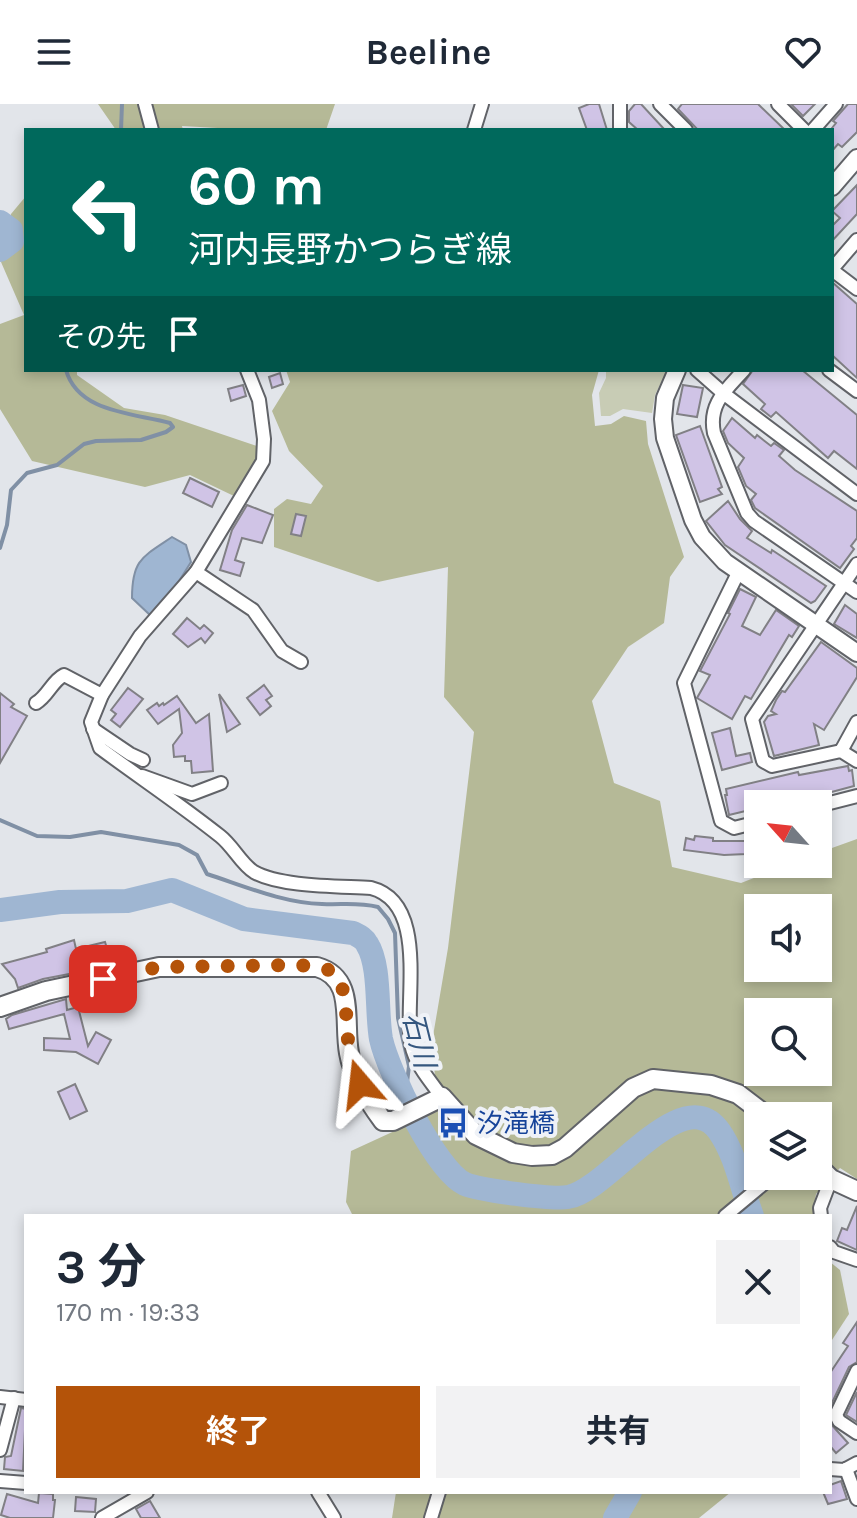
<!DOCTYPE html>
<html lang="ja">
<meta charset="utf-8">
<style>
:root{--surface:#fff;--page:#f2f2f3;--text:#1f2937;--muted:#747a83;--accent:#b45309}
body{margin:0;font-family:Karla,"Noto Sans JP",sans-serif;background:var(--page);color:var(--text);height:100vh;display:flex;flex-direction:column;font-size:30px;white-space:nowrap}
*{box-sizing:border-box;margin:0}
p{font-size:26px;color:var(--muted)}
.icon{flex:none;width:44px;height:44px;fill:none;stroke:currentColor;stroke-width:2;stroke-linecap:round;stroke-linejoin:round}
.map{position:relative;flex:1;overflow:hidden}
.sheet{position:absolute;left:24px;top:1110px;width:808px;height:280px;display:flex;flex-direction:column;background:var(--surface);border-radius:0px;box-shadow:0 4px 12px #0003}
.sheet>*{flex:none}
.hud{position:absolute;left:24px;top:24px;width:810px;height:244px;border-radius:0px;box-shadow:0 4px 12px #0003;background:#00695c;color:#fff;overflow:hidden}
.needle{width:52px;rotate:297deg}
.controls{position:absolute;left:744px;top:686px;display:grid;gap:16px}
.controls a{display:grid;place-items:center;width:88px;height:88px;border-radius:0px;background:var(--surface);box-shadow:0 4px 12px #0003;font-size:40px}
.pin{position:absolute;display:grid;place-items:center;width:68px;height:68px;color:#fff;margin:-34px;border-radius:16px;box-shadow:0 4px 12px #0006}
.me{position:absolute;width:88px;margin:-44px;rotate:343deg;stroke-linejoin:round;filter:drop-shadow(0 0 6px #0008)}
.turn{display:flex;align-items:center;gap:28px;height:168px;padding:0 32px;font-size:36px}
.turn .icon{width:104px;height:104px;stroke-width:2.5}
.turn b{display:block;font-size:56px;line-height:68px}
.then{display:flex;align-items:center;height:76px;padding:0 32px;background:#0003;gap:16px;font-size:30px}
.round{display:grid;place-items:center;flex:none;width:84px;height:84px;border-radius:0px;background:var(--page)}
.overview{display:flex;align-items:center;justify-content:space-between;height:136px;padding:0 32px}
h1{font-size:48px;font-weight:700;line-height:60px}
.primary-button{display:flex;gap:16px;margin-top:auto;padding:16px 32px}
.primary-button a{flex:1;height:92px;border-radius:0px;background:var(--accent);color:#fff;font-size:32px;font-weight:700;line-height:92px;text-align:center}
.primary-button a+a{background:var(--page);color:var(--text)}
header{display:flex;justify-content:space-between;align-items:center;height:104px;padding:0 32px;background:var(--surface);font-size:36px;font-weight:700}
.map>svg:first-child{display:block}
.green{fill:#c8ccb5}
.forest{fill:#b5b997;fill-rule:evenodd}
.water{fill:#9fb6d2;stroke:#8090a5;stroke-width:2}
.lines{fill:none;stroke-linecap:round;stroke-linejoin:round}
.stream{stroke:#8090a5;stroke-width:4}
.river{stroke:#9fb6d2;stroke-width:24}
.building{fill:#d0c4e6;stroke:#818085;stroke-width:2}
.minor-casing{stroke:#616368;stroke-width:16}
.tertiary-casing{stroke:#616368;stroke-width:20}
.secondary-casing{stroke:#616368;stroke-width:22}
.minor{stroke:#fff;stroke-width:12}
.tertiary{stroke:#fff;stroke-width:16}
.secondary{stroke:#fff;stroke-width:18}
.route{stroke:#b45309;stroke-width:14;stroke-dasharray:0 25.2}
.labels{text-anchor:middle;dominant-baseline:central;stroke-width:8;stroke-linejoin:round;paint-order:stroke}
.transit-label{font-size:26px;fill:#164399;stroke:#eff2f7;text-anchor:start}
.water-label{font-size:28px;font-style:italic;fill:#35577f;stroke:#eff2f7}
</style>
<header><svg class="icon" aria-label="menu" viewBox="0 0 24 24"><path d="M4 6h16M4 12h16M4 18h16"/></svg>Beeline<svg class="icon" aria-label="heart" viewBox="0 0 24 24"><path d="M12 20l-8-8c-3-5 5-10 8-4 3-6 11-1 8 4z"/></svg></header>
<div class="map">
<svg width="857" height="1414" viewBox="0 0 857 1414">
<rect width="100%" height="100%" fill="#e2e5ea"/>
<path class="green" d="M606,266H667L655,291L652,309L623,305L610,312H601L599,289L606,274Z"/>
<g class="forest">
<path d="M98,0H335L326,26H253L182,22L183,26H116Z"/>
<path d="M26,92V266H77V271L124,304L165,311L260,343L258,358L236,393L190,371L145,383L32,357L0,305V220L24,211L1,158L11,110Z"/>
<path d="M286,266H599L592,291L595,322L611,320L624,312L646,317L648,340L684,453L670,473L664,519L628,543L592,597L614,679L660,697L672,763L741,779L790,760H818V749L857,735V1075L840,1064L816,1090L813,1112H353L346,1098L351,1047L438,1007L432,938L448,844L474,628L444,593L448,463L378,478L274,443V405L287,395L311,400L323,382L289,347L272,307L290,278ZM758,804H818V864H758ZM758,908H818V968H758ZM758,1012H818V1072H758Z"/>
<path d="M830,1158L840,1166L849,1210L830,1239Z"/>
<path d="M396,1388H731L699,1414H392Z"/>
</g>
<path class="water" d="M172,433L186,441L191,458L174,485L151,512L132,494C132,456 142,453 172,433Z"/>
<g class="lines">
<g class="stream">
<path d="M121,26L122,0"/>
<path d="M0,444L7,421L11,386L27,369L57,361L84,340L96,337L141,336L166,328L173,323L170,319C134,309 78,309 66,266"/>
<path d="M0,716L37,732L70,733L101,728L179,741L197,751L207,770C244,782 283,799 322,800C343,801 357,798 378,803L388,815L395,829L398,914L409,962L405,995"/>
</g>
<g class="river">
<path d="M0,118L11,126L12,137L0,146"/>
<path d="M0,806L60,798L127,797L172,786L244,815L353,829C359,832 364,834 367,840C381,862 376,908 381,935C388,967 436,1067 465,1080C479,1086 553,1096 568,1093C608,1087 682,975 719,1027C736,1051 742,1085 752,1112"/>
<path d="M615,1414L630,1388"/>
</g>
</g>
<g class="building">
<path d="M589,0H599L607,26H587L579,4Z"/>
<path d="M635,0H641L665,26H638L629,18V7Z"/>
<path d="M682,0H758L785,26H698L678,5Z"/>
<path d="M791,0H815L803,12Z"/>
<path d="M848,0H857V28L842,43L838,40L832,47V24L836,19L833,17Z"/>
<path d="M857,81V110L832,137V122L840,114L832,107Z"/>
<path d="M832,178L857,200V274L832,251Z"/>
<path d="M753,266H802L857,311V365L834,347L828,354L776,308L771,313L761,305L765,300L743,280Z"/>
<path d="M280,269L283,280L272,284L269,273Z"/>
<path d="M243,281L246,292L231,297L228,285Z"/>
<path d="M683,281L703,284L697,313L677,310Z"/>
<path d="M732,314L755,334L757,331L771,342L774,339L784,346L779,352L795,366L857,407V434L851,442L854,445L840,464L755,404L751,396L756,390L746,382L738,363L744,354L728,339L723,327Z"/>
<path d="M700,322L722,383L718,385L722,390L700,398L676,331Z"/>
<path d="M190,374L219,388L212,403L183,389Z"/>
<path d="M728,397L740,415L752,427L747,434L771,449L772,446L826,482L815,497L811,499L725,441L706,417Z"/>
<path d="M247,401L273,411L262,439L242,434L235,456L244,459L240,472L220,466L232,426Z"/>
<path d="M296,410L306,412L301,432L291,430Z"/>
<path d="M740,485L756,493L742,522L760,531L776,506L799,522L792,533L789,531L751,595L745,592L732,615L697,594L710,571L700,567L730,510L728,509Z"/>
<path d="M845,501L857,510V534L834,520Z"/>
<path d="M187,514L200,525L204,521L213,529L205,539L201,534L188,543L173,530Z"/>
<path d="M821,538L857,564V573L824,626L814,620L819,641L774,652L764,618L768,612L776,610L771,607L776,596L782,587L785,588Z"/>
<path d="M264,581L272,592L266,596L271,602L260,611L247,594Z"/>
<path d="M128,584L143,595L120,623L111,616L116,610L111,606Z"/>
<path d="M0,589L14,600L11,603L27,612L0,659Z"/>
<path d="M219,590L240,620L227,628Z"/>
<path d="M177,592L196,619L209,610L213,667L192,669L191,657H185V652L174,653L173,641L182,629L179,605L158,620L147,606L157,599L159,602L163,599L164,601Z"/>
<path d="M730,624L736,652L750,649L752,658L722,666L712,629Z"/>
<path d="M848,662L849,667L852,666L854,682L787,700H758V704L729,711L725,691H727L726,685L798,668L799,671Z"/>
<path d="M695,732L713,734V737H746V750L724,751L684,746L686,734L694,736Z"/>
<path d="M74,836L76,845L105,838L109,851L83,858L85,867L43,875L18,884L15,875L2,860L47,848L46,845Z"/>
<path d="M66,895L67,906L78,903L88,942L96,928L111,936L98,960L76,948L44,946V934L70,935L64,910L9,925L6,915L12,911Z"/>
<path d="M75,980L87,1007L70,1015L58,988Z"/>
<path d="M857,1102V1146L837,1137L842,1124L847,1126Z"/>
<path d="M857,1218V1258L849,1263L830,1303V1269L848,1242L843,1239Z"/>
<path d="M857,1288V1318L846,1311Z"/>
<path d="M21,1304L26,1305L23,1367L4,1365L5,1353L11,1352Z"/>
<path d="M830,1319L848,1339L836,1349L830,1342Z"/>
<path d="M841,1377L847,1395L828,1400L823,1388H830V1381Z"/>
<path d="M39,1389L53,1390V1396H55L53,1414H10L1,1411L7,1390L38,1399Z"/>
<path d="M76,1393L96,1395L95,1408L75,1407Z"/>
<path d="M150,1397L160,1414H141L136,1405Z"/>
</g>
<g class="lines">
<g class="minor-casing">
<g id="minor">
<path d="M145,0L152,26"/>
<path d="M660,0L686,26"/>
<path d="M778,0L804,26"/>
<path d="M474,26L482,0"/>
<path d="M620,26V0"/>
<path d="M813,26L836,0"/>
<path d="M832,165L857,136"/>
<path d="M832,166L857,185"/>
<path d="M247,266L259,296L264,335L263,357L196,468L140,532L102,591L91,618L100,644C139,673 181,701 220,732C233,742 241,760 254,768C280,783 340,782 371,784C429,799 404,895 411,940C415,960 430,977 442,993"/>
<path d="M697,266L723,289L857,390"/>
<path d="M744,266C726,286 708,300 714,329L747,409L754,417L857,488"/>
<path d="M829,266L857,287"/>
<path d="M857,460L752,615L763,657L772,662L841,647L857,657"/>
<path d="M739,467L684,579L721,717L734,724L758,718"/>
<path d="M196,468L253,506L282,547L301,558"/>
<path d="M36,599C48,592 52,577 64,571L102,591"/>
<path d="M93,625L130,650L143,656"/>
<path d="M841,647L857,618"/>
<path d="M142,672L192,690L221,679"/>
<path d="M818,702L857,692"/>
<path d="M725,1112L773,1072"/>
<path d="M821,1112L820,1104L831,1075"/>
<path d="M830,1143L834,1148L857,1156"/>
<path d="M857,1267L836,1311L839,1317L857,1329"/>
<path d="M0,1293L26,1296"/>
<path d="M0,1346L14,1294"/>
<path d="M830,1365L844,1366L857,1359"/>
<path d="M846,1365L857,1395"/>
<path d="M0,1377L26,1379"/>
<path d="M318,1388L334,1414"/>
<path d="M102,1414L147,1388"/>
<path d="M431,1414L439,1388"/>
</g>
</g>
<g class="tertiary-casing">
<g id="tertiary">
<path d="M832,83L857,54"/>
<path d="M677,266L665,294L663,315L665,334L693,416L702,433L725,458L857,549"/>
</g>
</g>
<g class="secondary-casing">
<g id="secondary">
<path d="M0,903L46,887L159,863H317C356,874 343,917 349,949C353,973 369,998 383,1017H393L442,993L476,1031L513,1049L532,1052L552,1051L565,1044L633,984L653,975L711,981L738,990L767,1012"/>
<path d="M818,1062L831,1075L857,1087"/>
</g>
</g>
<use href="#minor" class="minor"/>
<use href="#tertiary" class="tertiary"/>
<use href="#secondary" class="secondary"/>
</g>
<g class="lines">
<path class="route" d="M103,875L159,863L300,861L329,866L340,877L345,893L349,951L360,980"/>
</g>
<defs>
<g id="bus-bare" transform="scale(2.4)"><path d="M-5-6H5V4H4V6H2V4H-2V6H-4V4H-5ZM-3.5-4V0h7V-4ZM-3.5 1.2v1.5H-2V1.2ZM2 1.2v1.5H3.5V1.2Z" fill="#1a4fb4" stroke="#eff2f7" stroke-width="2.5" paint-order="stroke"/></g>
</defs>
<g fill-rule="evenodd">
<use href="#bus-bare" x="453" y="1019"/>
</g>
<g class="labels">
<g class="transit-label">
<text x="477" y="1019">汐滝橋</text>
</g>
<g class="water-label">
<text transform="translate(419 936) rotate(76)">石川</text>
</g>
</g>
</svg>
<div class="controls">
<a><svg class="needle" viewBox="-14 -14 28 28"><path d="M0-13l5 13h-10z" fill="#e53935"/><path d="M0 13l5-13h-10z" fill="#747a83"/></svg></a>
<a><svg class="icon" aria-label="sound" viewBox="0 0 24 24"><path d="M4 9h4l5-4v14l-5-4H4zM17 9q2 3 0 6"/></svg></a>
<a><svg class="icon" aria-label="search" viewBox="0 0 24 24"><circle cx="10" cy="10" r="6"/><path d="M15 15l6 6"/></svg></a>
<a><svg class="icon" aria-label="layers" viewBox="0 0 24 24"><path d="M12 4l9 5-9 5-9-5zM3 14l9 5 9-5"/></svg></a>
</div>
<div class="pin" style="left:103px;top:875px;background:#d93025"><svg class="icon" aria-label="arrive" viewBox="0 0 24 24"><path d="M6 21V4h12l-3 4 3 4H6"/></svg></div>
<svg class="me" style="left:360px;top:980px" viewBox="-20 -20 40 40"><path d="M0-17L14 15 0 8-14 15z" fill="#b45309" stroke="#fff" stroke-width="4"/></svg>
<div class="hud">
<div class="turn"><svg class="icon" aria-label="left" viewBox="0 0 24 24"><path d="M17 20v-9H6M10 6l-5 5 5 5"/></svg><div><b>60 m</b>河内長野かつらぎ線</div></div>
<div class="then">その先<svg class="icon" aria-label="arrive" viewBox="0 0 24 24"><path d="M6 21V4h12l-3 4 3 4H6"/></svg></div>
</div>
<section class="sheet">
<div class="overview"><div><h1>3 分</h1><p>170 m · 19:33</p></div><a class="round"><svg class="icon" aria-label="close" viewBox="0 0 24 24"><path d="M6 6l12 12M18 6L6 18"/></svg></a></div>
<div class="primary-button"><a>終了</a><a>共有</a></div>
</section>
</div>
